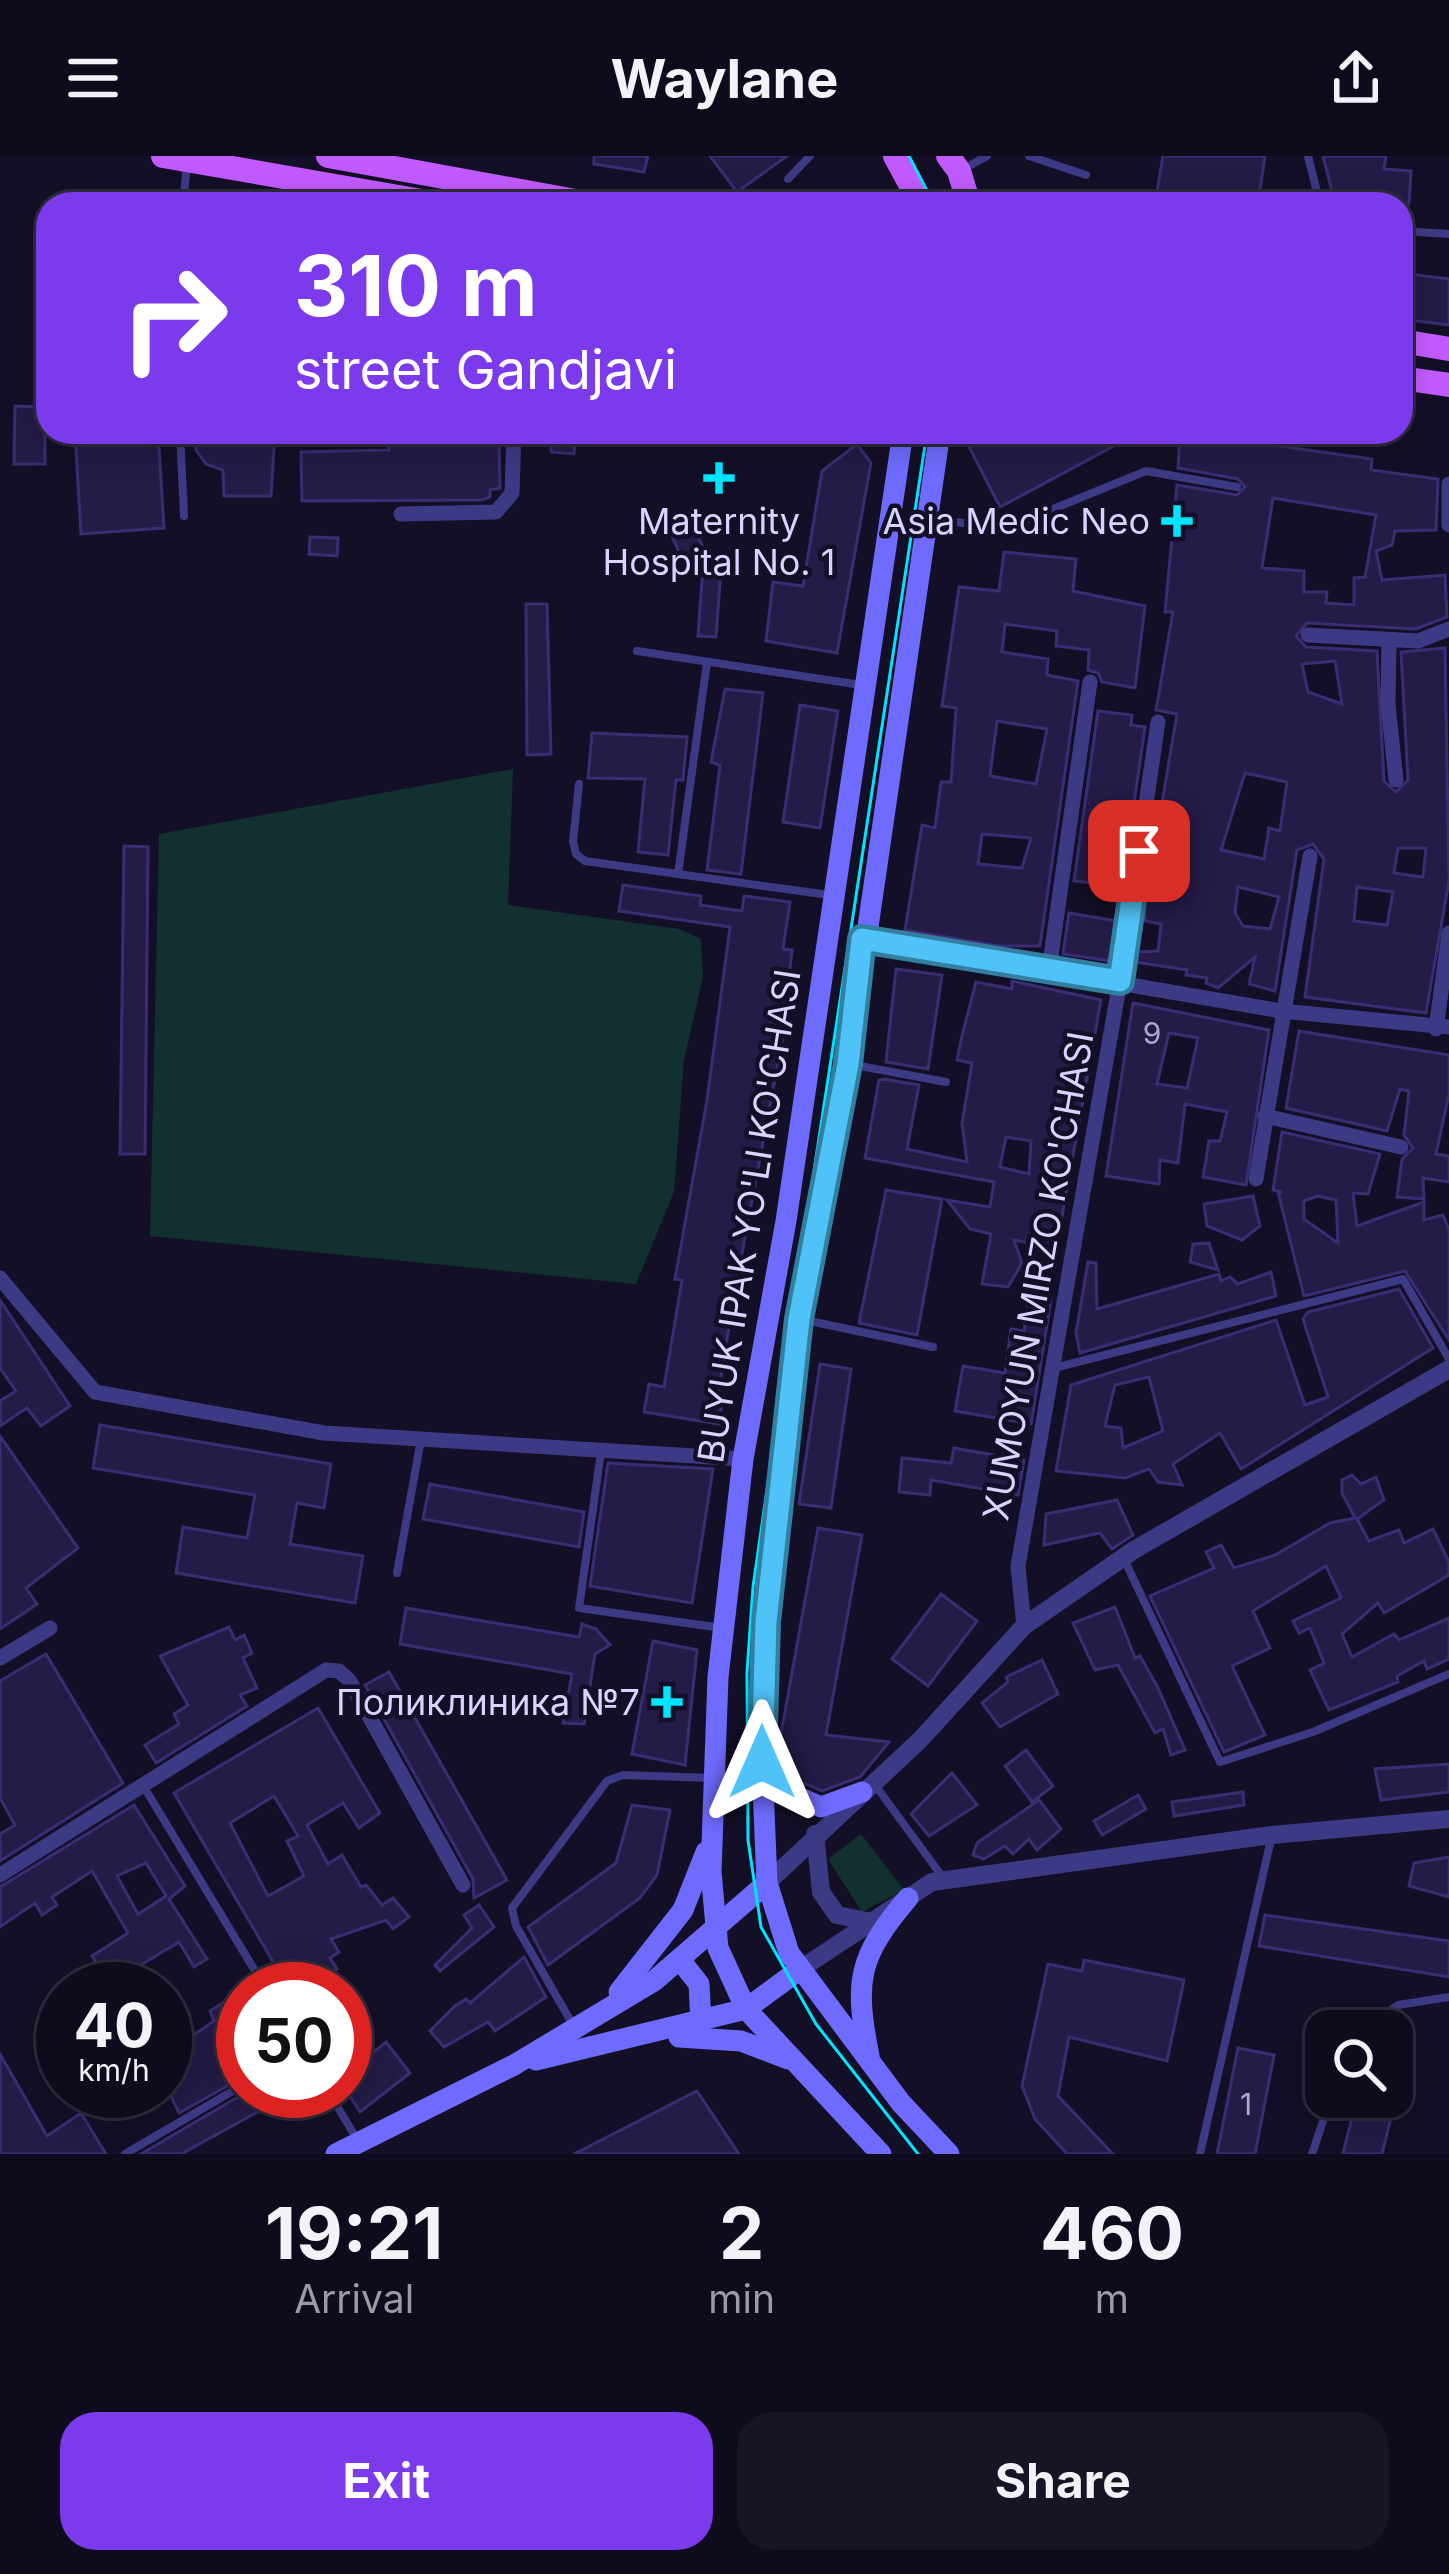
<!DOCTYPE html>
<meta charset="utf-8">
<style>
:root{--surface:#0e0b1c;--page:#171425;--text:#f1f3f6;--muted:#9b9ba3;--line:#2e2b3b;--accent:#7c3aed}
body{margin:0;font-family:Inter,sans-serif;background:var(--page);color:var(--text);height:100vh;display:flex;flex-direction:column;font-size:45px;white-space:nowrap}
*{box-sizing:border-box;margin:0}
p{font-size:39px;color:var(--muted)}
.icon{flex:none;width:66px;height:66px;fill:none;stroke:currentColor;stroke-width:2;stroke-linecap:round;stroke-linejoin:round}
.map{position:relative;height:1998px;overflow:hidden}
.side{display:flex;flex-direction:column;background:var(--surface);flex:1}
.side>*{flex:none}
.banner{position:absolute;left:36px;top:36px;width:1377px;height:252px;border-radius:36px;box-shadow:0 6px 30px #0003,0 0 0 3px var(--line);background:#7c3aed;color:#fff;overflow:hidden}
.fabs{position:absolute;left:1305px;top:1854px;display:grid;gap:24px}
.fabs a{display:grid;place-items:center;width:108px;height:108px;border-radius:24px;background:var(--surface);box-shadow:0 6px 30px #0003,0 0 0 3px var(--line);font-size:60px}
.speed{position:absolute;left:36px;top:1806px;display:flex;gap:24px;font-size:60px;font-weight:700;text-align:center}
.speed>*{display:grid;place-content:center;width:156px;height:156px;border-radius:50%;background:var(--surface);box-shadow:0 6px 30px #0003,0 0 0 3px var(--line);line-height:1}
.speed small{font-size:30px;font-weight:400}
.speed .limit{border:18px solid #d22;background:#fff;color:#111}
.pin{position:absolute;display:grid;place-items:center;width:102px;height:102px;color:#fff;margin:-51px;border-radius:24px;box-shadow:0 6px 18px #0006}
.me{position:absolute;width:132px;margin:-66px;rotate:0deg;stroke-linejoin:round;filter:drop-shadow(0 0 9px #0008)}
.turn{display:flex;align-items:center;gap:42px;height:252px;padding:0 60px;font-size:54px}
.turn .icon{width:156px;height:156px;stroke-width:2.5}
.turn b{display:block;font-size:84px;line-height:102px}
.eta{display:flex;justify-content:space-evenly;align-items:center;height:204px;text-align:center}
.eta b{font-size:72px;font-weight:700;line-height:84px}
.action{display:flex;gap:24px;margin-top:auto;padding:24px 60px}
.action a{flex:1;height:138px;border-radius:36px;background:var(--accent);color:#fff;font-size:48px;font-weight:700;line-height:138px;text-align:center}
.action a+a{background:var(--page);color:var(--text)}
header{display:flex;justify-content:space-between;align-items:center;height:156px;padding:0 60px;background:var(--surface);font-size:54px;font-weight:700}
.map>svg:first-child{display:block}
.green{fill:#12302f}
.building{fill:#241b47;stroke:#3b2d73;stroke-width:3;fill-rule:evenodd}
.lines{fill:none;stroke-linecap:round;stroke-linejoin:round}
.service{stroke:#3d3a85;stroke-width:8}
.minor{stroke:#3d3a85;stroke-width:15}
.tertiary{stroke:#3d3a85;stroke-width:18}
.secondary{stroke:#6f6bff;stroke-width:21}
.primary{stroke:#c25bff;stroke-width:24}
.tram{stroke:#00e5ff;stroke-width:3}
.route-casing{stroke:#337fa1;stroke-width:30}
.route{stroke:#4fc3f7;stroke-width:21}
.poi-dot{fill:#00e5ff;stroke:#130f26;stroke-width:4.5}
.labels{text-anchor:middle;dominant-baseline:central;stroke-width:9;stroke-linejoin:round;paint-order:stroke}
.number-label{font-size:30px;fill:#aca6d1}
.poi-label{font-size:36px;fill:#d9d4ff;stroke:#130f26;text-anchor:end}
.street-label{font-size:36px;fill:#d9d4ff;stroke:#130f26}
</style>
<header><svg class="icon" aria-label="menu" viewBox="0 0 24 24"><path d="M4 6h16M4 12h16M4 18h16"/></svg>Waylane<svg class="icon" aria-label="share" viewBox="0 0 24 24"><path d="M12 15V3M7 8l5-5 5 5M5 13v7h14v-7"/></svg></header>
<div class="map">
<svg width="1449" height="1998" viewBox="0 0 1449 1998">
<rect width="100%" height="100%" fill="#130f26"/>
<g class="green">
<path d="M513,613L508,749L679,773L701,783L703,821L684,904L674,1036L636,1128L150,1080L159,678Z"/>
<path d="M861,1678L904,1734L862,1756L828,1703Z"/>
</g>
<g class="building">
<path d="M594,0H648L644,16L594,8Z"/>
<path d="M710,0H787L737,36Z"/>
<path d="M1163,0H1265L1258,48H1155Z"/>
<path d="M1323,0H1386L1384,13L1411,15L1409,48H1384L1385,42L1335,47Z"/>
<path d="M1401,117L1449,123V169L1401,163Z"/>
<path d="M15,250L45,251V308H14Z"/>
<path d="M75,276H158L164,372L81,378Z"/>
<path d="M196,276H275L271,340H224L223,314L206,308L196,294Z"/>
<path d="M388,276H490V281H499L500,332L490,334V341L482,344L302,345L301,296L389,294Z"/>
<path d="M553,276H576L574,298L551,296Z"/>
<path d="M993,276H1140L1000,351L968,289Z"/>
<path d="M1180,276H1266L1264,288L1372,303L1371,314L1438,323L1436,374L1395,375L1392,389L1376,395L1382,424L1445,419L1447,461L1416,473L1307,467L1296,480L1306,491L1377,495L1384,625L1396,636L1408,624L1401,496L1445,492L1449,725L1426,857L1305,841L1324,703L1313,688L1297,694L1275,835L1249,828L1255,801L1218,832L1206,827L1207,822L1186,819L1187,814L1135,806L1136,796L1158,795L1161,768L1145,765V747L1177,558L1156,554L1173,456H1165L1177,329L1237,339L1245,331L1238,323L1178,312ZM1273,342L1376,359L1365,421L1354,422V449L1326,447L1327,436H1304V415L1262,412ZM1335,505L1342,548L1308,536L1302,508ZM1245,617L1287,626L1280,675L1269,672L1264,703L1221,694ZM1398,692H1426L1423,721L1394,717ZM1238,731L1279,741L1270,773L1243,770L1235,757ZM1357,731L1393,736L1387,769L1354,765Z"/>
<path d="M857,288L871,307L837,497L766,485L773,426L803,430L822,315Z"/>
<path d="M692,368L720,426L716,481L698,480L703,410L688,416L671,378Z"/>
<path d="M310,381L338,382L337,400L309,398Z"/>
<path d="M1004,396L1076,403L1073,435L1145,450L1135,532L1102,526L1098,517L1088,514L1089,494L1056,490L1057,475L1005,468L1002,496L1048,503L1047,519L1078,525L1040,790H999L905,774L922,669L935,672L941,626H951L956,552L942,550L959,431L999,435ZM997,565L1047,573L1036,628L990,620ZM982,678L1031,682L1022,712L978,708Z"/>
<path d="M526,448H547L551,598L527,599Z"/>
<path d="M725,533L763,537L741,718L707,714L720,609L711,606Z"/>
<path d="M800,549L838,555L820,672L783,666Z"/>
<path d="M1098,555L1132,559L1131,569L1145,571L1122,730L1074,725Z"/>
<path d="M592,577L687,581L683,624H676L668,699L638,696L645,623L588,622Z"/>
<path d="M124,690L148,691L145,998H120Z"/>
<path d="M623,729L701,740L700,749L742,755L744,740L790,746L783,793L792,794L782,887L735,1134L718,1240H723L719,1268L644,1256L649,1228L664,1231L682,1124L675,1123L707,944L730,771L619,755Z"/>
<path d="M1069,757L1117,765L1111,805L1063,798Z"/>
<path d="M896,813L942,819L928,913L886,906Z"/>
<path d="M1012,825L1101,844L1056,1094L1036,1089L1037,1082L1034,1088L1014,1084L1022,1107L1008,1131L982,1128L991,1078L970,1073L947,1044L990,1051L994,1026L865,1002L879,924L884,923L919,929L907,993L967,1006L962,967L972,907L957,904L962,880L976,826L1012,833ZM1006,981L1031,985L1029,1018L1000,1011Z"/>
<path d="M1133,847L1269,874L1246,1029L1203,1021L1209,985H1220L1227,956L1185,948L1178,1007L1160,1004L1159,1028L1106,1020ZM1169,877L1198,882L1187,932L1157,928Z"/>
<path d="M1299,875L1449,899V938L1436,998L1449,1000V1026L1423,1022L1424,1043L1397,1041L1402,1003L1413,992L1404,979L1409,935L1400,933L1387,975L1286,952Z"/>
<path d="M1282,976L1380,998L1368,1038L1353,1037L1357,1070L1424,1046V1064L1443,1059L1449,1074V1184L1405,1115L1304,1140L1278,1036H1282L1273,1034ZM1317,1040L1336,1044L1338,1087L1304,1063V1045Z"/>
<path d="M886,1034L942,1043L917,1179L859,1167Z"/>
<path d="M1253,1040L1260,1070L1242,1084L1207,1070L1204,1048Z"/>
<path d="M1209,1087L1218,1114L1190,1106L1193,1088Z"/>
<path d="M1088,1106L1096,1107L1097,1153L1219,1118L1221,1125L1230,1121L1238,1128L1271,1116L1276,1140L1080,1197L1076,1177Z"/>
<path d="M1399,1133L1433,1192L1241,1313L1220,1277L1173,1308L1182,1329L1158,1326L1149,1313L1125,1322L1056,1315L1071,1229L1276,1164L1305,1249L1328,1241L1303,1163L1308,1156ZM1149,1221L1163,1275L1123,1292L1121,1272L1105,1270L1115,1229Z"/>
<path d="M1029,1141L1051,1144L1031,1268L955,1255L963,1210L1005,1217L1011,1173L1024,1175Z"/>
<path d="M0,1144L70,1250L41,1270L27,1252L0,1270V1245L16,1235L0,1212Z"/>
<path d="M820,1208L851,1213L831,1352L799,1348Z"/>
<path d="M100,1269L331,1308L324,1352L297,1347L290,1388L363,1400L355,1447L176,1417L183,1371L247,1382L255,1339L93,1312Z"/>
<path d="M0,1280L78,1392L26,1432L37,1448L0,1473Z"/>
<path d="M954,1292L1024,1304L1018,1339L931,1324L930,1339L899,1336L902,1302L951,1307Z"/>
<path d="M608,1307L713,1313L692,1447L590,1430Z"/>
<path d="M1352,1319L1361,1328L1376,1321L1384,1344L1357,1363L1369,1385L1399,1374L1404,1387L1433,1373L1449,1406V1419L1384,1457L1378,1447L1342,1478L1352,1501L1394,1478L1399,1484L1449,1462V1503L1427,1513L1424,1505L1397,1520L1398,1526L1329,1554L1310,1514L1324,1507L1310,1472L1299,1477L1293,1465L1341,1442L1326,1410L1253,1455L1270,1492L1232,1510L1265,1579L1224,1596L1150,1440L1214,1412L1206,1396L1221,1389L1234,1412L1275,1399L1330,1367L1355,1362L1342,1337V1324Z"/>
<path d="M430,1328L584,1356L579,1391L423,1363Z"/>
<path d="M1117,1344L1133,1379L1112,1393L1100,1377L1044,1389L1046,1358Z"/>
<path d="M818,1372L862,1379L826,1579L889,1586L860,1621L822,1635L794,1623L782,1607L779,1589Z"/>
<path d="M941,1438L977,1465L928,1530L892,1503Z"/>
<path d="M1115,1451L1135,1502L1140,1500L1158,1532L1185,1594L1171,1599L1163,1573L1155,1577L1118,1509L1095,1514L1073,1467Z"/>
<path d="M406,1452L579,1481L582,1468L596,1473L610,1489L595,1498L584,1568L563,1567L572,1518L400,1488Z"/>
<path d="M229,1471L235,1484L244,1479L252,1497L243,1502L257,1532L240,1539L247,1550L156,1607L145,1589L179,1568L174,1558L188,1549L160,1500Z"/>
<path d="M653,1485L697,1494L685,1609L632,1598Z"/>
<path d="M46,1498L123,1627L0,1705V1678L15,1669L0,1642V1525Z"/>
<path d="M1042,1504L1058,1538L1000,1571L982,1547L1008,1526L1006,1521Z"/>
<path d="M389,1516L507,1724L474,1742L473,1723L365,1529Z"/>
<path d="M318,1552L380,1657L359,1672L343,1647L307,1669L328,1708L342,1699L361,1731L366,1729L382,1749L393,1742L409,1761L393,1773L386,1764L331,1783L339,1796L330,1802L337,1813L324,1821L333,1833H289L174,1637ZM274,1640L298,1680L287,1685L304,1720L268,1740L230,1667Z"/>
<path d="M1026,1594L1053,1630L1032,1646L1005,1610Z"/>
<path d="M1449,1608V1636L1381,1644L1375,1613Z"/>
<path d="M952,1617L977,1649L929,1680L911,1658Z"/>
<path d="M1243,1636L1244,1649L1174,1660L1172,1646Z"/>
<path d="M1138,1639L1146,1653L1102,1679L1094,1665Z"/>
<path d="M1039,1644L1061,1673L1037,1694L1029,1683L1013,1698L1005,1690L984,1703L973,1699L977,1687Z"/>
<path d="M134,1649L185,1730L169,1743L207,1803L194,1811L179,1786L101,1833L88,1814L97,1808L92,1800L128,1777L92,1715L52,1741L57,1749L42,1759L35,1747L0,1771V1731ZM146,1707L166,1740L138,1758L117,1720Z"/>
<path d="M632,1649L670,1654L657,1719L640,1742L548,1809L528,1771L616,1707Z"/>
<path d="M1449,1701V1741L1409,1730L1414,1707Z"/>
<path d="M479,1749L494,1771L440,1815L435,1809L472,1772L464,1759Z"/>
<path d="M1265,1759L1449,1785V1821L1259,1790Z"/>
<path d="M524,1801L546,1841L495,1875L488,1866L444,1891L430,1875L455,1850L466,1843L470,1847Z"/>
<path d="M1084,1804L1184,1824L1167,1905L1069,1881L1058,1940L1113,1998H1067L1035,1963L1022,1930L1048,1808L1082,1815Z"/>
<path d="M243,1834V1921L179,1957L165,1928V1875L176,1891L214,1865L210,1855Z"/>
<path d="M1392,1880L1410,1884L1397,1934L1392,1933Z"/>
<path d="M386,1886L410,1917L360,1956L345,1932V1918Z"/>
<path d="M1238,1892L1274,1899L1255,1998H1217Z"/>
<path d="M0,1898L47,1980L81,1957L106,1998H0Z"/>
<path d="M248,1935H296L181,1998H141Z"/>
<path d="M697,1935L739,1998H574Z"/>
<path d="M1357,1941H1396L1382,1998H1343Z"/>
</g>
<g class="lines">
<g class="service">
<path d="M1029,0L1086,19"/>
<path d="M1308,0L1320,48"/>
<path d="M962,14L987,0"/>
<path d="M788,23L810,0"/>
<path d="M183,48L187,8"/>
<path d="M1401,75L1449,78"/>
<path d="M180,276L184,360"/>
<path d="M602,284L603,276"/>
<path d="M928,362L1004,373L1146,315L1237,331"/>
<path d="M637,495L861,529"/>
<path d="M579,628L573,685L576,698L585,705L829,739"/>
<path d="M678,718L707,506"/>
<path d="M849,908L946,926"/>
<path d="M800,1163L933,1191"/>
<path d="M1054,1212L1403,1123L1449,1203"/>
<path d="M601,1296L579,1452L722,1472"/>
<path d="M1124,1403L1220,1606L1313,1576L1449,1518"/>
<path d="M397,1417L421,1283"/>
<path d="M875,1629L944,1723"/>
<path d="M144,1631L266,1833"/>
<path d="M573,1869L516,1770L512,1752L607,1625L623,1619L713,1622"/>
<path d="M1363,1875L1398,1849L1449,1841"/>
<path d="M328,1935L358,1985"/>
<path d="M125,1998L243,1929"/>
<path d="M1200,1998L1271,1683"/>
<path d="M1312,1998L1331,1941"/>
</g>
<g class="minor">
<path d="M1449,328V369"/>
<path d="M401,358L496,356L512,337L514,276"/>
<path d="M1308,479L1418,485L1449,473"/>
<path d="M1389,485L1388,548L1396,624"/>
<path d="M862,783L1281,855L1449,871"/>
<path d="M1049,814L1090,526"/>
<path d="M1436,873L1449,777"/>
<path d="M1265,960L1401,991"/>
<path d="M1256,1023L1310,700"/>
<path d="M0,1122L95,1236L324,1277L743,1303"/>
<path d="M1024,1470L1018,1410L1120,825L1158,566"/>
<path d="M0,1502L50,1472"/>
<path d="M0,1719L326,1514L339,1515L349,1524L463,1729"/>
</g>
<g class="tertiary">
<path d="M815,1678L821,1736L837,1759L871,1766"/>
<path d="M767,1727L920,1584L1024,1470L1134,1394L1449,1213"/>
<path d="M799,1814L932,1726L1272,1679L1449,1663"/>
</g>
<g class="secondary">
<path d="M940,276L848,908L799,1163L766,1466L762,1606L767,1727L789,1797L901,1947L949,1998"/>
<path d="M763,1608L785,1635L821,1651L862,1636"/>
<path d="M680,1804L699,1828L701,1866"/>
<path d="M619,1836L683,1754L706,1696"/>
<path d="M679,1881L741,1885L788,1903"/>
<path d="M869,1900C854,1824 858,1801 908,1742"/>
<path d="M536,1904L746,1853L799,1814"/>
<path d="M336,1998L514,1909L654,1825L767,1727"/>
<path d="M881,1998L746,1853L718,1792L711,1716L718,1521L743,1303L786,1065L903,276"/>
</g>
<g class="primary">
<path d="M163,0L439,48"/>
<path d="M328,0L592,48"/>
<path d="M895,0L921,48"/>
<path d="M948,0L959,15L969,48"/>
<path d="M1401,185L1449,193"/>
<path d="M1401,222L1449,229"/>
</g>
<g class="tram">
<path d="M909,0L934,48"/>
<path d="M918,1998L816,1868L761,1771L748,1684L747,1516L753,1431L793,1152L927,276"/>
</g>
</g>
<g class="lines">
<g class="route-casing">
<path id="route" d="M762,1606L766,1466L799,1163L848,908L862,783L1120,825L1139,695"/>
</g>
<use href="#route" class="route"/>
</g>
<g class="poi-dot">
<path d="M713 304h12v12h12v12h-12v12h-12v-12h-12v-12h12z"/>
<path d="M1171 347h12v12h12v12h-12v12h-12v-12h-12v-12h12z"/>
<path d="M661 1528h12v12h12v12h-12v12h-12v-12h-12v-12h12z"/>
</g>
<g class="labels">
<g class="number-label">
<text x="1152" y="877">9</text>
<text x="1246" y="1948">1</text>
</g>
<g class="poi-label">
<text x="719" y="365" text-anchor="middle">Maternity<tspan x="719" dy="41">Hospital No. 1</tspan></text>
<text x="1150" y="365">Asia Medic Neo</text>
<text x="640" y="1546">Поликлиника №7</text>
</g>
<g class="street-label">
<text transform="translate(749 1060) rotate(-81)">BUYUK IPAK YO'LI KO'CHASI</text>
<text transform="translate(1038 1120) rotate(-80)">XUMOYUN MIRZO KO'CHASI</text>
</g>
</g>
</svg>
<div class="fabs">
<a><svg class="icon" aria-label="search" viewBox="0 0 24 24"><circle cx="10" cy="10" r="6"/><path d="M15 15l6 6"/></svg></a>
</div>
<div class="speed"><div>40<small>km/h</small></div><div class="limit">50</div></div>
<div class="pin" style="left:1139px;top:695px;background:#d93025"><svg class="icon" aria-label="arrive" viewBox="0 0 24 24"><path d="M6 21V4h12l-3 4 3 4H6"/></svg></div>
<svg class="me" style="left:762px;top:1606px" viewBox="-20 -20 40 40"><path d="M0-17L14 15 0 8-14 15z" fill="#4fc3f7" stroke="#fff" stroke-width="4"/></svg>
<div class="banner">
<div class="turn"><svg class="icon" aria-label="right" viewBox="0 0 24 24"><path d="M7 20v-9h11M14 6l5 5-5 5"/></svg><div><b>310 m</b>street Gandjavi</div></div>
</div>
</div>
<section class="side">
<div class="eta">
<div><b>19:21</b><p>Arrival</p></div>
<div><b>2</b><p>min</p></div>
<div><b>460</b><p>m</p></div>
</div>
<div class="action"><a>Exit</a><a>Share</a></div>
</section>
